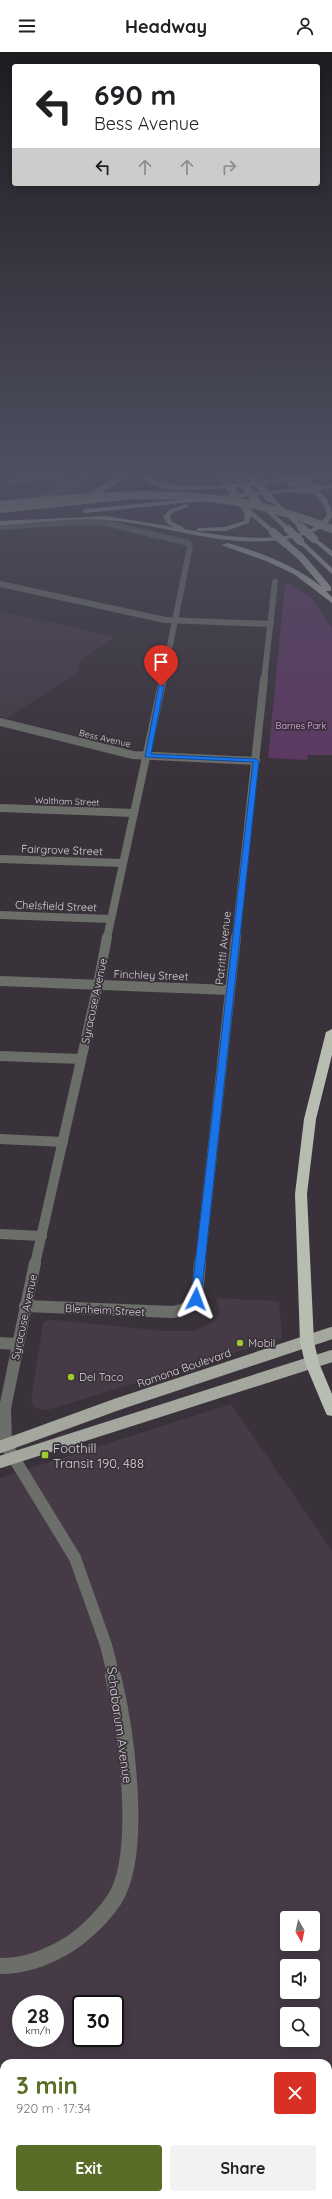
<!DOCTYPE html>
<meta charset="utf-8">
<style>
:root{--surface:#fff;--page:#f2f2f2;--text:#202124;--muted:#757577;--accent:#596d28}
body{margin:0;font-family:Quicksand,sans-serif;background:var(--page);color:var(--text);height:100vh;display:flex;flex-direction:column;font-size:15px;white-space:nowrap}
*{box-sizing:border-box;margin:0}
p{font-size:13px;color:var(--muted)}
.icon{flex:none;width:22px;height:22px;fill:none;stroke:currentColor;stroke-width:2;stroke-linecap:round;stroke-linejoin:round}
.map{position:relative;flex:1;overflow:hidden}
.side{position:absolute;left:0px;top:2007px;width:332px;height:140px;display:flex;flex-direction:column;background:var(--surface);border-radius:12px 12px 0 0;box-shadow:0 2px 10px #0003}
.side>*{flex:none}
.hud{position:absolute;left:12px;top:12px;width:308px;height:122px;border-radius:4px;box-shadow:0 2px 10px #0003;background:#fff;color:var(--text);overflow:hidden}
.needle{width:26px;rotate:171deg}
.controls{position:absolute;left:280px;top:1859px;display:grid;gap:8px}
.controls a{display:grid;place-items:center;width:40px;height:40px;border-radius:4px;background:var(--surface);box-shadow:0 2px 10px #0003;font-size:20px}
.speed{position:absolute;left:12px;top:1943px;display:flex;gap:8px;font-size:20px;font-weight:700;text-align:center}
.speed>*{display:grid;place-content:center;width:52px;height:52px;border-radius:50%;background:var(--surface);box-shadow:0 2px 10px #0003;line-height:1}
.speed small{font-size:10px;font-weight:400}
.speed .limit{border:2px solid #111;border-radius:6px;background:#fff;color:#111}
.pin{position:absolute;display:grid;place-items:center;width:34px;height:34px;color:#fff;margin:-41px -17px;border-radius:50% 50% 50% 0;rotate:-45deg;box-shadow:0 0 4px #0007}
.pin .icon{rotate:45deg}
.me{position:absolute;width:44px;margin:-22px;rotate:3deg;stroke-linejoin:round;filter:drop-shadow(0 0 3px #0008)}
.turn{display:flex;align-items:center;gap:14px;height:84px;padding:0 16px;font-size:18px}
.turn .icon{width:52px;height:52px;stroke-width:2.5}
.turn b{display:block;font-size:28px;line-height:34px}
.lanes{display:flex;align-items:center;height:38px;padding:0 16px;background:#0003;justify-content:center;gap:20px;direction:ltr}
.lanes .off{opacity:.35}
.round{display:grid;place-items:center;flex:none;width:42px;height:42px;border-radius:4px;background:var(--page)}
.head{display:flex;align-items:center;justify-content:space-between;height:68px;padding:0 16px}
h1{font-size:24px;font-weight:700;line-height:30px;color:var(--accent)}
.action{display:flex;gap:8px;margin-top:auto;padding:8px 16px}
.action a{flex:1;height:46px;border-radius:4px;background:var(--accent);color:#fff;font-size:16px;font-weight:700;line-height:46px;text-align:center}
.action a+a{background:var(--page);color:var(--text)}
header{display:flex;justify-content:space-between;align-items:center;height:52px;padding:0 16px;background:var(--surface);font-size:18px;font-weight:700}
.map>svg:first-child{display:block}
.built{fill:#463a47;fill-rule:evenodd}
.green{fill:#5d3862}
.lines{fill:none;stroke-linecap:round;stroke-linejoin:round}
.minor-far4{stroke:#6c6e69;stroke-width:6}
.minor-far3{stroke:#6c6e69;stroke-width:8}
.minor-far2{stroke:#6c6e69;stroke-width:10}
.minor-far1{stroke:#6c6e69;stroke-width:12}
.minor{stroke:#6c6e69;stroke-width:16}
.major{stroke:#a3a79d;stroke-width:12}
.highway{fill:#b8bdb1;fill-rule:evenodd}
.highway-bridge{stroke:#b8bdb1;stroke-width:8}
.route{fill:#1a73e8;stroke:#114b97}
.poi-dot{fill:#9fca2d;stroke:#39323a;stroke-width:1.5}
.labels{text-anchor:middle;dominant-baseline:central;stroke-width:3.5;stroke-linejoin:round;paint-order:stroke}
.far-park-label{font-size:9px;fill:#f2b0fa;stroke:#39323a}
.far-street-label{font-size:9px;fill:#d7d2d7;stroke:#39323a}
.street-label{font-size:11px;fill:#d7d2d7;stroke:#39323a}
.poi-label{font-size:11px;fill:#d7d2d7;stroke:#39323a;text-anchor:start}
.near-poi-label{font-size:13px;fill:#d7d2d7;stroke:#39323a;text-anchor:start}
.near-street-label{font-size:13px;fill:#d7d2d7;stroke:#39323a}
</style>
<header><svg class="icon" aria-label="menu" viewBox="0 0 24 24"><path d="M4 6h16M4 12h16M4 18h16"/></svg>Headway<svg class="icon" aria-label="person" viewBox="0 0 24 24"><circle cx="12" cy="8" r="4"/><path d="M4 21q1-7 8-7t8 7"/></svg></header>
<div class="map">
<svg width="332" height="2147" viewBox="0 0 332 2147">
<rect width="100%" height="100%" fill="#39323a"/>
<g class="built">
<path d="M0,559L116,585L78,610L80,619L7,666L0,665Z"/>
<path d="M216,1246L279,1249L282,1286L67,1352L47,1358L35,1356L31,1348L43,1272L46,1269L55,1268L165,1279H195L213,1270L220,1260Z"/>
<path d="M231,1352L332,1499V2147H0V1426ZM287,1866H313V1892H287ZM287,1914H313V1940H287ZM21,1952H55V1986H21ZM81,1952H115V1986H81ZM287,1962H313V1988H287ZM4,2011H328V2143H4Z"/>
</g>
<path class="green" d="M285,531L293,533L310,544L332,576V703H308L307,708L268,706Z"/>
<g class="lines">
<g class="minor-far4">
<path d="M8,430L45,426L77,430"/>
<path d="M34,448L50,443L90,423"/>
<path d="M0,475L76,470L106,471L188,491L190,494L163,628"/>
<path d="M0,532L165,568L271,572"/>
<path d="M264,628L275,530"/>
</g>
<g class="minor-far3">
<path d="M0,670L133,703L256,709"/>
<path d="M0,756L134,761"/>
<path d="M0,807L122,811"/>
<path d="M0,863L110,867"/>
<path d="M107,886L163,627"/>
<path d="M236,886L264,627"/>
</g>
<g class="minor-far2">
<path d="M0,929L230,938"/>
<path d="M0,1004L81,1007"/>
<path d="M0,1087L63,1090"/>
<path d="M0,1182L42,1184"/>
<path d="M35,1212L98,933L107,885"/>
<path d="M200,1212L236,885"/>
</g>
<g class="minor-far1">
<path d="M35,1211L5,1356L6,1393L75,1506L106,1593L114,1625"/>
<path d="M25,1254L172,1260C202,1257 197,1235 200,1211"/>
<path d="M0,1291L18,1292"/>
</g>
<path class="minor" d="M0,1914C24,1914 43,1907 63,1896C81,1886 102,1866 114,1848C144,1802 126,1677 113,1624"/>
<g class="major">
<path d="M0,1395L118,1352L332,1281"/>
<path d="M0,1410L332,1304"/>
</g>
<g class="highway">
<path d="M123,423H131L100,441L81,448L78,446Z"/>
<path d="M142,423H148V425C178,444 253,429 288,425L291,427C282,434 184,439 169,437C159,435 151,433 143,427Z"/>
<path d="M290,423H297L301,426L314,423H332V425L304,428L314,435L332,432V436L318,438C327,446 332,453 332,465C324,478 309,482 296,485C230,500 171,473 106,468C71,465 35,472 0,473V469L106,464L174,475L168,472L163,465L169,458L186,452L189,454L188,455L173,460L170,465L172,470L183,475L184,477C218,484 304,498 327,463C323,442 303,437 290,423Z"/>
<path d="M300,436L303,438L302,439L85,461L82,459L85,457Z"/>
<path d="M132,444L135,446L134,447L0,461V457Z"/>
<path d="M268,445H272L303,474V476H299L268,447Z"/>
<path d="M240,448L275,479V481H271L251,464L249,471L226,479H197L196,478L199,476L225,475L244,469L245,462L237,450Z"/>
<path d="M256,449H260L290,476V478H286L256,451Z"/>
<path d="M312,486H316L332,499V505L312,488Z"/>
<path d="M298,488H302L332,516V522L298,490Z"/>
<path d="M282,489H288L305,504L331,535V539H326L332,545V551L294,522L266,509L221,493L228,491C262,501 294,513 322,535L299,508L282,493Z"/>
<path d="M332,977V1003L316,1067L307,1142L314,1290L319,1311L332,1342V1364L327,1363L325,1359L305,1311L300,1290L295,1142L304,1067L326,980Z"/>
</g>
<g class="highway-bridge">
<path d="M252,425L270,446"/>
<path d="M238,426L256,448"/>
<path d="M224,428L240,450"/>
<path d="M292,431L308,429"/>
<path d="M300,438L317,436"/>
<path d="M0,453C84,444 171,436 254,453C281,459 306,467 332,477"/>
<path d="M301,475L314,487"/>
<path d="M288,477L300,489"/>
<path d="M273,480L285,491"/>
</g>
</g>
<linearGradient id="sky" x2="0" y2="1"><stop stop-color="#1f1c20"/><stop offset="0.58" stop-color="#4e4f60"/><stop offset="1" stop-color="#4e4f60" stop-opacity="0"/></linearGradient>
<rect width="332" height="724" fill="url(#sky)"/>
<path class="route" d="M159,633L164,634L151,702L256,707L259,709L201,1247L196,1251L191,1247L253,710L145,705Z"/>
<g class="poi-dot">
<circle cx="240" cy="1291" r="4"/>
<circle cx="71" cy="1325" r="4"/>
<rect x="41" y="1399" width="8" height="8" rx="2"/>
</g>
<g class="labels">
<g class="far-park-label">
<text x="301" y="673">Barnes Park</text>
</g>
<g class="far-street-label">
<text transform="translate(105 686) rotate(13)">Bess Avenue</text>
<text transform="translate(67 749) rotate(2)">Waltham Street</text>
</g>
<g class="street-label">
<text transform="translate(62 798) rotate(2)">Fairgrove Street</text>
<text transform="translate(56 854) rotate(2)">Chelsfield Street</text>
<text transform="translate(223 896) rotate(-84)">Patritti Avenue</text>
<text transform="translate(151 923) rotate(2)">Finchley Street</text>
<text transform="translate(94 949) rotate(-78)">Syracuse Avenue</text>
<text transform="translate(105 1258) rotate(3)">Blenheim Street</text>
<text transform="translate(24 1265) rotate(-78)">Syracuse Avenue</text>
<text transform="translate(184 1316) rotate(-19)">Ramona Boulevard</text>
</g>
<g class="poi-label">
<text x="248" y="1291">Mobil</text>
<text x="79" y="1325">Del Taco</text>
</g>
<g class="near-poi-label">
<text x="53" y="1396">Foothill<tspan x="53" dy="15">Transit 190, 488</tspan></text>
</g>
<g class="near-street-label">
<text transform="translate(120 1673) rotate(82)">Schabarum Avenue</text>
</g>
</g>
</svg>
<div class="controls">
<a><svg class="needle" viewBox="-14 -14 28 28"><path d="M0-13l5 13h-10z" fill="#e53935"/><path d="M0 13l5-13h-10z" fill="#757577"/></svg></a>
<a><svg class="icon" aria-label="sound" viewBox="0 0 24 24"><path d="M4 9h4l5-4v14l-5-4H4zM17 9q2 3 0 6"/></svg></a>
<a><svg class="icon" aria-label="search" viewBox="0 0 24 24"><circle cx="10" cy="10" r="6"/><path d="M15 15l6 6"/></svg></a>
</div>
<div class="speed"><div>28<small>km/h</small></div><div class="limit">30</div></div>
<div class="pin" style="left:161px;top:634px;background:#d93025"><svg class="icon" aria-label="arrive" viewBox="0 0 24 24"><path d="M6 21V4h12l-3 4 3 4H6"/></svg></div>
<svg class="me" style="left:196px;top:1247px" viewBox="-20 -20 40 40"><path d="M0-17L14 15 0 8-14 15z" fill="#1a73e8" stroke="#fff" stroke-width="4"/></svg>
<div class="hud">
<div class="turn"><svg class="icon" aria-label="left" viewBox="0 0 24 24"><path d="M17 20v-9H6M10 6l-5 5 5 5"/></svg><div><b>690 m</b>Bess Avenue</div></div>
<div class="lanes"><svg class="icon" aria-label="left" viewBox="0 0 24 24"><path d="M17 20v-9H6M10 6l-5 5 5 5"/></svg><svg class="icon off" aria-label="ahead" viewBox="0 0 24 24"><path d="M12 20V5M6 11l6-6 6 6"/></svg><svg class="icon off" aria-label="ahead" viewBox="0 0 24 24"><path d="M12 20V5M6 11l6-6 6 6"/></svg><svg class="icon off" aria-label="right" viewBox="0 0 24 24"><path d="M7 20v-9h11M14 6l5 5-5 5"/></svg></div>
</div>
<section class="side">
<div class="head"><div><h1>3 min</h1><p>920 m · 17:34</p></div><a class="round" style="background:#d93025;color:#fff"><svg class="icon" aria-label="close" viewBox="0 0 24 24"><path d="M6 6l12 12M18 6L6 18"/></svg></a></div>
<div class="action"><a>Exit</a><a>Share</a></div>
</section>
</div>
